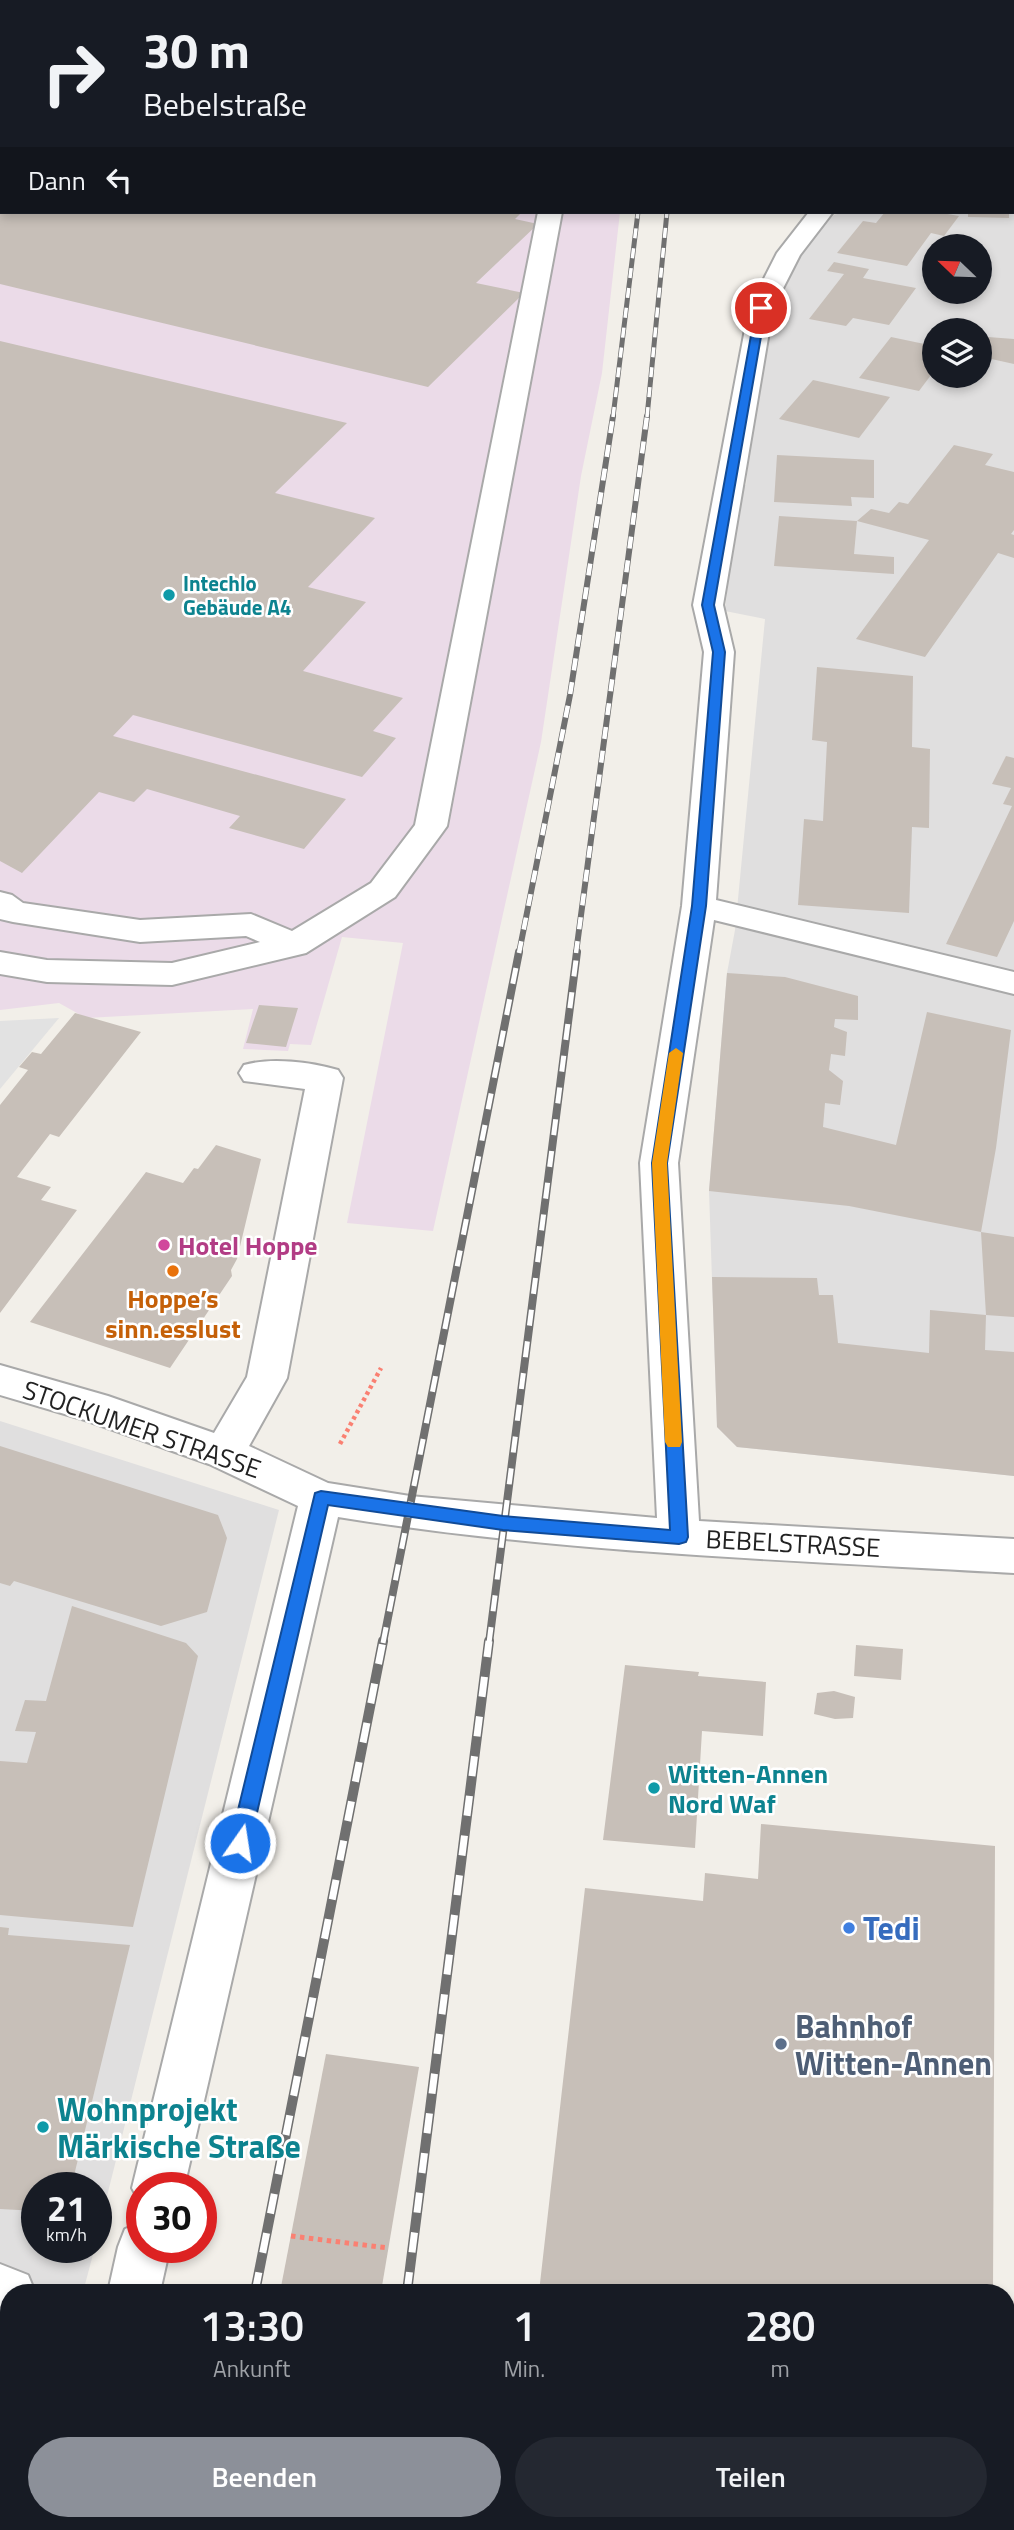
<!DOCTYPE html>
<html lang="de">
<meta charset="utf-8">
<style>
:root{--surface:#171b24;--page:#242831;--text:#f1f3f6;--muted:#9ea1a6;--accent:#8c9099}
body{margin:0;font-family:"Titillium Web",sans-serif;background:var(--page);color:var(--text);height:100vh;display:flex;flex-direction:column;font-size:26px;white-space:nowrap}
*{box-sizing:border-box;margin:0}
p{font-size:23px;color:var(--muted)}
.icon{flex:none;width:38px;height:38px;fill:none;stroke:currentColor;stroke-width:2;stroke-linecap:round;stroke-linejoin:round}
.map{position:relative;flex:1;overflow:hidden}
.details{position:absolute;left:0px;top:2284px;width:1015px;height:247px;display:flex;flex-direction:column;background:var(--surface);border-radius:28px 28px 0 0;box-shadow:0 4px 10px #0003}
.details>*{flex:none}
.top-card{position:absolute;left:0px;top:0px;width:1015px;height:214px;box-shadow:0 4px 10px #0003;background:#171b24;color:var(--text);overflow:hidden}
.needle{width:46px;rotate:293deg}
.controls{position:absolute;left:922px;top:234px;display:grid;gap:14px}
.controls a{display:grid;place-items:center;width:70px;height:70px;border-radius:50%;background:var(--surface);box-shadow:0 4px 10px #0003;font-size:35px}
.speed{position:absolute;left:21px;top:2172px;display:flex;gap:14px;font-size:35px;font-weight:700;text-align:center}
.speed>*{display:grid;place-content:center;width:91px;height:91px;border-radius:50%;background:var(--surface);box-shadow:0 4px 10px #0003;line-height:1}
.speed small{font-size:18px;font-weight:400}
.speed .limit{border:10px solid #d22;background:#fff;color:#111}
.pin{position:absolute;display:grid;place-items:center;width:60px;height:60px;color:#fff;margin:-30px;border:4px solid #fff;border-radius:50%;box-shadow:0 2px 7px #0007}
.me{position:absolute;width:77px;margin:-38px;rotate:13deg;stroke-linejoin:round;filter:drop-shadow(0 0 5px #0008)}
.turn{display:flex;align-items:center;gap:24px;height:147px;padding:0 28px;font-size:32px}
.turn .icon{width:91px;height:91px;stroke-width:2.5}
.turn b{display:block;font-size:49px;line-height:60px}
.then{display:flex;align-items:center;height:66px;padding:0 28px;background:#0003;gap:14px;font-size:26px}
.eta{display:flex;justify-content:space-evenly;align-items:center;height:119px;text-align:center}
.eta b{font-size:42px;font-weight:600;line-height:49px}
.button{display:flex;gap:14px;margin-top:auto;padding:14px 28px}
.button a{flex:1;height:80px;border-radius:42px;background:var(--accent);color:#fff;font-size:28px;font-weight:600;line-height:80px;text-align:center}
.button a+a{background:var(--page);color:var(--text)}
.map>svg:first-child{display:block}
.residential{fill:#e0dfdf;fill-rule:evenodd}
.industrial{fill:#ebdbe8}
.parking{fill:#e2e2e2}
.building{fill:#c7bfb8}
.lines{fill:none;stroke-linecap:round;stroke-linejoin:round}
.minor-casing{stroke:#a9a9a9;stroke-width:4}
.path-far1{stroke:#fa8072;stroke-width:4.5;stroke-dasharray:3.5 3.5;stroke-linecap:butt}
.path{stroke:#fa8072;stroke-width:5;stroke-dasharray:4.5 4.5;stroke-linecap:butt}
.minor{fill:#fff;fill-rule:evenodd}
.rail-far3-casing{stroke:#707070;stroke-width:5}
.rail-far2-casing{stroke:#707070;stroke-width:6}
.rail-far1-casing{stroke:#707070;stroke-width:8}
.rail-casing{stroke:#707070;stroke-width:10}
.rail-far3{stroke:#fff;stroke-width:3.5;stroke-dasharray:10;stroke-linecap:butt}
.rail-far2{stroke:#fff;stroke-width:4.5;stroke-dasharray:12;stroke-linecap:butt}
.rail-far1{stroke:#fff;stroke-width:5;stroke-dasharray:16;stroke-linecap:butt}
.rail{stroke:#fff;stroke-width:7;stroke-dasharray:20;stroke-linecap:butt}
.route{fill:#1a73e8;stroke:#114b97;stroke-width:2}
.slow{fill:#f59e0b}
.culture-dot{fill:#0f9aa8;stroke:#fff;stroke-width:2.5}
.hotel-dot{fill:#d1479c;stroke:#fff;stroke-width:2.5}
.food-dot{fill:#e8710a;stroke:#fff;stroke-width:2.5}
.shop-dot{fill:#3f7fe0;stroke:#fff;stroke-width:2.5}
.service-dot{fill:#5c6f8a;stroke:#fff;stroke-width:2.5}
.labels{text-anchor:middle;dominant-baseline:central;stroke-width:5;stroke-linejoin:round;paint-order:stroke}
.far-culture-label{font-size:21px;font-weight:bold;fill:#0d838f;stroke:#fff;text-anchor:start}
.hotel-label{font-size:26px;font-weight:bold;fill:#b23c85;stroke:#fff;text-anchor:start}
.food-label{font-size:26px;font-weight:bold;fill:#c56008;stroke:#fff}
.street-label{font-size:26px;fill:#222;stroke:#fff}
.culture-label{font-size:26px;font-weight:bold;fill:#0d838f;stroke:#fff;text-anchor:start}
.near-shop-label{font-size:32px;font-weight:bold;fill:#366cbe;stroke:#fff;text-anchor:start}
.near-service-label{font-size:32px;font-weight:bold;fill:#4e5e75;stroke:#fff;text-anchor:start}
.near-culture-label{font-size:32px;font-weight:bold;fill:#0d838f;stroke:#fff;text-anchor:start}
</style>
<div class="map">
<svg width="1014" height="2530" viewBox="0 0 1014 2530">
<rect width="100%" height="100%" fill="#f2efe9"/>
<g class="residential">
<path d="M787,0H1014V1476L737,1447L717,1427L709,1191L727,973L735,930L765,619L725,611L738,484L746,485L751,429L774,312L810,236L834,215L844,212H1013V2ZM934,247H980V292H934ZM934,331H980V376H934Z"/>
<path d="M0,1421L279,1510L96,2240V2188H37V2247H95L83,2292H9V2522H26L24,2530H0Z"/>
</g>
<path class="industrial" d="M0,0H647L2,2V212H620L602,373L581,476L541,742L433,1231L347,1223L403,943L342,937L311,1045L290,1044L288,1051L243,1049L253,1009L86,1018L59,1003L0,1010Z"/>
<path class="parking" d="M59,1018L0,1089V1021Z"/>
<g class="building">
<path d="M0,212H522L515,219L538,224L476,283L524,293L428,387L0,284Z"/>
<path d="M885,212H936L959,216L944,236L931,233L907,266L837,253L863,221L876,223Z"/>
<path d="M968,212H1009V218L968,217Z"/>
<path d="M834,262L869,269L863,278L916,288L889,325L853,318L846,326L809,319L844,274L827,271Z"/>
<path d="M891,337L934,346V371L919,391L859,378Z"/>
<path d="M988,337L1014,339V364L987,358Z"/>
<path d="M0,341L347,423L275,493L375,518L308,587L366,602L303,671L403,698L373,731L396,738L362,777L133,715L113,736L346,799L304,849L229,828L240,816L147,789L134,802L99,792L22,873L0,861Z"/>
<path d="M813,380L890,397L859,438L779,419Z"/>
<path d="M954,445L993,454L985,465L1014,472V530L1011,534L1014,535V558L998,553L925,657L856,639L929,540L857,521L871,509L889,513L899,502L908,504Z"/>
<path d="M777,455L874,460V498L851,497L852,506L774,502Z"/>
<path d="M779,516L857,521L854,554L894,557V574L774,566Z"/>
<path d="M817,667L913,676L912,747L930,749L929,828L912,827L909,913L798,905L804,819L823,821L827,742L812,740Z"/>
<path d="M1006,756L1014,758V921L997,957L946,944L1012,806L1003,804L1011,788L992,784Z"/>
<path d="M727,973L785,977L858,996V1020L835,1019L834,1027L847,1032L845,1056L831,1054L829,1070L843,1081L840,1105L825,1103L823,1127L896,1145L927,1012L1011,1030L996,1148L981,1232L1014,1237V1317L986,1315L981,1232L849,1206L709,1191Z"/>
<path d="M259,1005L298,1008L286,1047L246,1043Z"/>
<path d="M75,1013L141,1032L59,1137L50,1134L17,1177L51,1187L41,1200L77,1210L0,1313V1105L28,1070L19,1067L32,1052L41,1054Z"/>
<path d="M216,1145L261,1159L237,1259L231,1270L232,1276L170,1368L30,1322L146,1172L183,1183L194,1168L198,1169Z"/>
<path d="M712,1277L817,1278L819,1295H833L838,1343L929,1353L930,1310L986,1315L985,1350L1014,1352V1476L737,1447L717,1427Z"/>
<path d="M0,1446L218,1515L227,1538L207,1612L161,1626L14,1581L10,1586L0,1583Z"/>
<path d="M72,1606L186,1643L198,1656L133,1927L0,1915V1761L27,1763L36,1732L15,1731L25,1700L46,1701Z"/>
<path d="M856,1645L903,1649L901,1680L854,1676Z"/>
<path d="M625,1665L699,1672L698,1676L766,1682L763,1736L702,1731L695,1848L603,1840Z"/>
<path d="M834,1691L855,1697L853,1718L835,1719L814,1714L817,1693Z"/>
<path d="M761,1824L995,1846L993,2292H539L585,1888L703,1901L705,1873L758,1879Z"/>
<path d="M0,1927L9,1928L8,1935L130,1945L71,2188H37V2211L0,2209Z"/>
<path d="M326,2054L419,2067L381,2292H280Z"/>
<path d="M236,2522H343L342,2530H234Z"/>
<rect x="531" y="2522" width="461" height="8"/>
</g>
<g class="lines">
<g class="minor-casing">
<g id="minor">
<path d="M440,0H469L470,2H441Z"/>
<rect x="579" y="0" width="20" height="2"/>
<rect x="795" y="0" width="20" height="2"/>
<path d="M897,0H925L926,2H898Z"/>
<path d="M995,0H1014V2H994Z"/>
<rect x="1013" y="22" width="1" height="13"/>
<rect x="1013" y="168" width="1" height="14"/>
<path d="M538,212H562L447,826L442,833L395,897L306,953L172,985L47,982L0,974V952L47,960L172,963L260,942L246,936L140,942L13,922L0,919V892L12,895L23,903L140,920L251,914L292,931L371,883L415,825Z"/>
<path d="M809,212H833L800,255L773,308L723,605L734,652L716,900L1014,972V994L714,920L678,1163L699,1521L1014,1539V1573C788,1560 561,1553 338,1517L184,2188H142V2206L132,2188L298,1506L209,1464L85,1420L0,1395V1365L108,1396L214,1433L247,1377L305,1089L244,1081L239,1073L244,1065C271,1057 311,1062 338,1070L343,1078L287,1378L249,1446L328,1483L410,1496L657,1518L640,1163L682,906L704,652L693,605L749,308L777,253Z"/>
<path d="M142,2222V2247H170L160,2292H108L118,2247L125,2229Z"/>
<path d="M0,2264L28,2275L35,2292H9V2320L0,2317Z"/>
<path d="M51,2522H107L105,2530H49Z"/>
</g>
</g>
<path class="path-far1" d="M340,1444L381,1368"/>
<path class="path" d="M291,2236L388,2248"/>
<use href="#minor" class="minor"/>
<g class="rail-far3-casing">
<g id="rail-far3">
<path d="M613,417L638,212"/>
<path d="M647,417L667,212"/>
</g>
</g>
<g class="rail-far2-casing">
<g id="rail-far2">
<path d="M519,953L570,695L613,416"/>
<path d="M576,953L647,416"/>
</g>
</g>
<g class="rail-far1-casing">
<g id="rail-far1">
<path d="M383,1643L519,952"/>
<path d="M489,1643L577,952"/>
</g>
</g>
<g class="rail-casing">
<g id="rail">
<path d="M255,2292L383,1641"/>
<path d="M407,2292L489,1641"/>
<path d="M207,2530L209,2522"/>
<path d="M373,2530L374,2522"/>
</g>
</g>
<use href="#rail-far3" class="rail-far3"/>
<use href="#rail-far2" class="rail-far2"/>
<use href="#rail-far1" class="rail-far1"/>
<use href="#rail" class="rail"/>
</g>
<path class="route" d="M761,305L766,308L714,605L725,652L706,906L667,1163L688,1537L686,1542L679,1544L503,1530L328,1505L250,1843L247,1849L240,1851L233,1849L230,1843L315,1493L321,1491L503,1516L670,1530L652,1163L692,906L713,652L702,605L756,308Z"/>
<path class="slow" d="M676,1048L683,1053L667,1163L682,1442L680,1447H668L665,1442L652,1163L669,1053Z"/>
<g class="culture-dot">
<circle cx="169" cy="595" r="7"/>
<circle cx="654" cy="1788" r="7"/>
<circle cx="43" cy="2127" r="7"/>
</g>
<circle class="hotel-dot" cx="164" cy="1245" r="7"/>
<circle class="food-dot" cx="173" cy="1271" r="7"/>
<circle class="shop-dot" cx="849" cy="1928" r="7"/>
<circle class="service-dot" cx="781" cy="2044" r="7"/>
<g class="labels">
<g class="far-culture-label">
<text x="183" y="583">Intechlo<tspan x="183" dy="24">Gebäude A4</tspan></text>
</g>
<g class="hotel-label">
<text x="178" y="1245">Hotel Hoppe</text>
</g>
<g class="food-label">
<text x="173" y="1298">Hoppe’s<tspan x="173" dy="30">sinn.esslust</tspan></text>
</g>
<g class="street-label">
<text transform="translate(142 1429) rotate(19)">STOCKUMER STRASSE</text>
<text transform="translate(793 1543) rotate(3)">BEBELSTRASSE</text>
</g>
<g class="culture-label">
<text x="668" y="1773">Witten-Annen<tspan x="668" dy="30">Nord Waf</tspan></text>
</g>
<g class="near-shop-label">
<text x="863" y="1928">Tedi</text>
</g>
<g class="near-service-label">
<text x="795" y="2026">Bahnhof<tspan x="795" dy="37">Witten-Annen</tspan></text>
</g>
<g class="near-culture-label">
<text x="57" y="2109">Wohnprojekt<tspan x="57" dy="37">Märkische Straße</tspan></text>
</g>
</g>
</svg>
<div class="controls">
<a><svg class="needle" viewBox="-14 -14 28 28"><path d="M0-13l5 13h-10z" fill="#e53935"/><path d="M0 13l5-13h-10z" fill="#9ea1a6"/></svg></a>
<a><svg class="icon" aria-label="layers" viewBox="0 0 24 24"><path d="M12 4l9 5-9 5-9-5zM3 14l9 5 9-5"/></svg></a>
</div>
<div class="speed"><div>21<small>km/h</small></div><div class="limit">30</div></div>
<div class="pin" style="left:761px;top:308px;background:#d93025"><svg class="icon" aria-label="arrive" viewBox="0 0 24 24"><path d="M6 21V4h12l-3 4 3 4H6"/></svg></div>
<svg class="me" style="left:240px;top:1843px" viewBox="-20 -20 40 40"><circle r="17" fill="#1a73e8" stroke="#fff" stroke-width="3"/><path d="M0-11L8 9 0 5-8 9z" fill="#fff"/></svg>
<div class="top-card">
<div class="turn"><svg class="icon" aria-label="right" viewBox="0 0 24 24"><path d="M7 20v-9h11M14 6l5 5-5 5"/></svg><div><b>30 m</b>Bebelstraße</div></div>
<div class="then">Dann<svg class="icon" aria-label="left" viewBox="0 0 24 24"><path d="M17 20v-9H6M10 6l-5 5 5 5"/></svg></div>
</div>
<section class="details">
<div class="eta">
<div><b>13:30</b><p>Ankunft</p></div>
<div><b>1</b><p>Min.</p></div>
<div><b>280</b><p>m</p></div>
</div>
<div class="button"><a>Beenden</a><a>Teilen</a></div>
</section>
</div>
